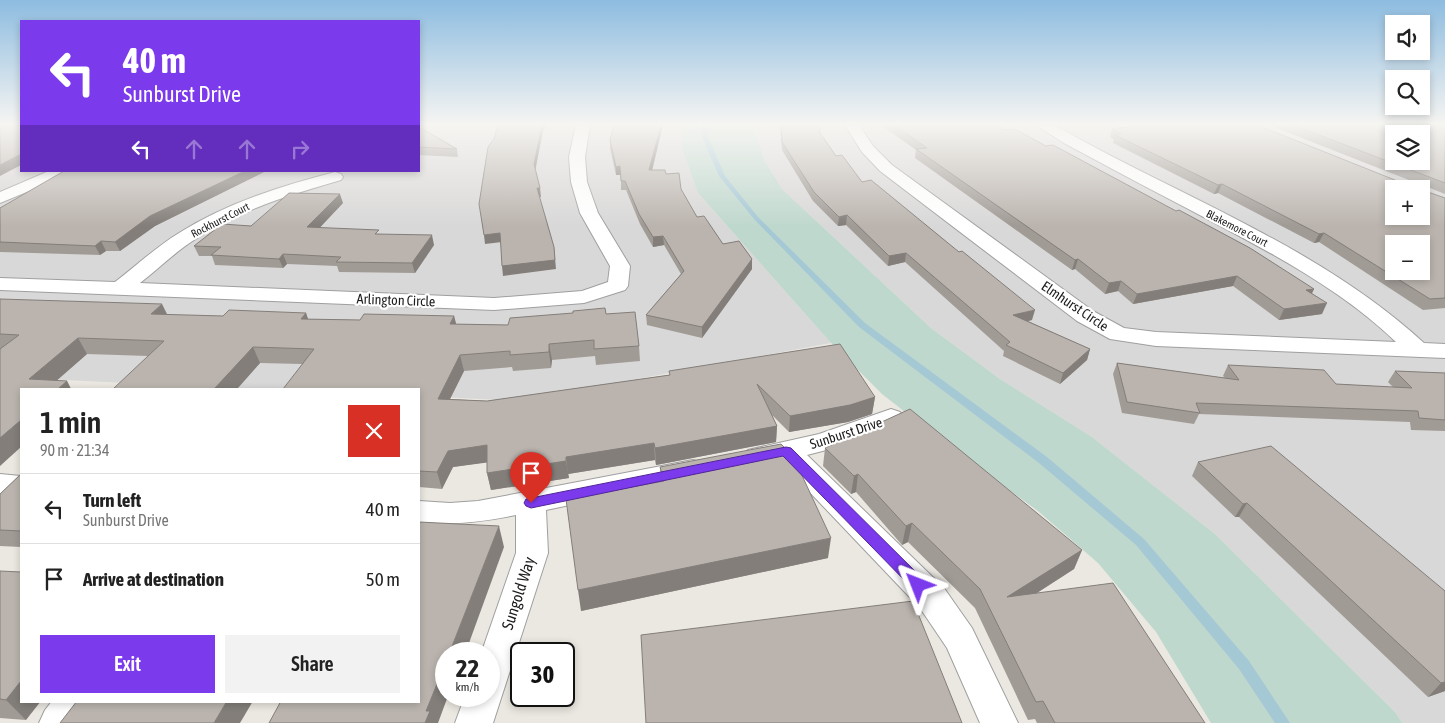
<!DOCTYPE html>
<meta charset="utf-8">
<style>
:root{--surface:#fff;--page:#f2f2f2;--text:#222;--muted:#767676;--line:#e0e0e0;--accent:#7c3aed}
body{margin:0;font-family:"Asap Condensed",sans-serif;background:var(--page);color:var(--text);height:100vh;display:flex;flex-direction:column;font-size:19px;white-space:nowrap}
*{box-sizing:border-box;margin:0}
p{font-size:16px;color:var(--muted)}
.icon{flex:none;width:28px;height:28px;fill:none;stroke:currentColor;stroke-width:2;stroke-linecap:round;stroke-linejoin:round}
.map{position:relative;flex:1;overflow:hidden}
.side{position:absolute;left:20px;top:388px;width:400px;height:315px;display:flex;flex-direction:column;background:var(--surface);border-radius:0px;box-shadow:0 2px 8px #0003}
.side>*{flex:none}
.hud{position:absolute;left:20px;top:20px;width:400px;height:152px;border-radius:0px;box-shadow:0 2px 8px #0003;background:#7c3aed;color:#fff;overflow:hidden}
.fabs{position:absolute;left:1385px;top:15px;display:grid;gap:10px}
.fabs a{display:grid;place-items:center;width:45px;height:45px;border-radius:0px;background:var(--surface);box-shadow:0 2px 8px #0003;font-size:25px}
.speed{position:absolute;left:435px;top:642px;display:flex;gap:10px;font-size:25px;font-weight:700;text-align:center}
.speed>*{display:grid;place-content:center;width:65px;height:65px;border-radius:50%;background:var(--surface);box-shadow:0 2px 8px #0003;line-height:1}
.speed small{font-size:12px;font-weight:400}
.speed .limit{border:2px solid #111;border-radius:8px;background:#fff;color:#111}
.pin{position:absolute;display:grid;place-items:center;width:42px;height:42px;color:#fff;margin:-51px -21px;border-radius:50% 50% 50% 0;rotate:-45deg;box-shadow:0 0 5px #0007}
.pin .icon{rotate:45deg}
.me{position:absolute;width:55px;margin:-28px;rotate:315deg;stroke-linejoin:round;filter:drop-shadow(0 0 4px #0008)}
.turn{display:flex;align-items:center;gap:18px;height:105px;padding:0 20px;font-size:22px}
.turn .icon{width:65px;height:65px;stroke-width:2.5}
.turn b{display:block;font-size:35px;line-height:42px}
.lanes{display:flex;align-items:center;height:48px;padding:0 20px;background:#0003;justify-content:center;gap:25px;direction:ltr}
.lanes .off{opacity:.35}
.round{display:grid;place-items:center;flex:none;width:52px;height:52px;border-radius:0px;background:var(--page)}
.summary{display:flex;align-items:center;justify-content:space-between;height:85px;padding:0 20px}
h1{font-size:30px;font-weight:600;line-height:38px}
.primary-button{display:flex;gap:10px;margin-top:auto;padding:10px 20px}
.primary-button a{flex:1;height:58px;border-radius:0px;background:var(--accent);color:#fff;font-size:20px;font-weight:600;line-height:58px;text-align:center}
.primary-button a+a{background:var(--page);color:var(--text)}
ul{padding:0;list-style:none}
li{display:flex;align-items:center;gap:15px;height:70px;padding:0 20px;border-top:1px solid var(--line)}
li div{flex:1}
li b{display:block;font-size:19px}
li em{font-style:normal}
.map>svg:first-child{display:block}
.residential{fill:#d9d8d8;fill-rule:evenodd}
.wetland{fill:#bfd8ce}
.lines{fill:none;stroke-linecap:round;stroke-linejoin:round}
.stream{fill:#a5c8d5;fill-rule:evenodd}
.street-casing{stroke:#9f9f9f;stroke-width:2}
.street{fill:#fff;fill-rule:evenodd}
.wall{fill:#a19b96}
.shaded-wall{fill:#837e7a}
.building{fill:#bbb4ae;stroke:#837e7a;fill-rule:evenodd}
.route{fill:#7c3aed;stroke:#51269a}
.labels{text-anchor:middle;dominant-baseline:central;stroke-width:4.5;stroke-linejoin:round;paint-order:stroke}
.far-street-label{font-size:11px;fill:#1b1b1b;stroke:#fff}
.street-label{font-size:14px;fill:#1b1b1b;stroke:#fff}
.near-street-label{font-size:16px;fill:#1b1b1b;stroke:#fff}
</style>
<div class="map">
<svg width="1445" height="723" viewBox="0 0 1445 723">
<rect width="100%" height="100%" fill="#ebe8e1"/>
<g class="residential">
<path d="M0,125H21V171H419V125H682V149L698,193L831,343L518,401L419,396V389H257L0,377Z"/>
<path d="M753,125H1445V723H1402L1396,713L1215,534L1092,437L1000,379L931,328L782,189L765,161ZM1394,134H1421V161H1394ZM1394,189H1421V216H1394ZM1394,244H1421V271H1394Z"/>
</g>
<path class="wetland" d="M682,125H753L765,161L782,189L931,328L1000,379L1092,437L1215,534L1396,713L1402,723H1211L1156,632L1098,563L1038,511L951,448L882,394L831,343L698,193L682,149Z"/>
<g class="lines">
<path class="stream" d="M702,125H708V137L725,176L758,217L865,323L1047,457L1144,539L1249,661L1290,723H1275L1239,669L1136,545L1039,463L859,327L754,219L719,176L702,137Z"/>
<g class="street-casing">
<g id="street">
<path d="M576,125H590L585,157L587,182L598,213L630,266L628,286L625,290L584,303L494,310L0,290V278L115,282C136,266 156,247 179,233C227,203 281,186 335,172L341,174L343,177L341,180C289,195 236,211 191,242C173,254 157,270 140,283L494,298L582,291L608,282L610,266L580,213L571,182L569,157Z"/>
<path d="M845,125H859L873,146L892,165L1093,311L1124,328L1156,332L1396,342C1344,292 1279,257 1215,223C1165,197 1114,170 1064,143L1036,125H1054C1178,196 1317,245 1424,343L1445,344V358L1156,346L1110,339L1077,321L880,171L862,152Z"/>
<path d="M49,171H72L70,174L0,203V192Z"/>
<path d="M891,409L900,412L904,418L900,424L834,448L807,455L944,588L972,628L1018,723H980L947,648L920,608L780,461L758,467L748,464L744,457L748,450L819,434Z"/>
<path d="M693,460L703,463L707,470L703,477L546,510L548,553L493,723H455L465,696H489V654H481L516,553V515C482,522 454,525 419,523V501L450,503L478,501Z"/>
<path d="M0,474L21,476V494H0Z"/>
<path d="M52,701H94L89,713L82,723H39L45,710Z"/>
</g>
</g>
<use href="#street" class="street"/>
</g>
<g class="wall">
<path d="M614,125H663L652,170L666,174L681,189L697,217L723,244L752,259V269L702,338L647,325L646,315L681,274L664,245L653,247L640,224L626,190H621V175H616L610,148V140Z"/>
<path d="M780,125H819L820,133L836,156L862,182L1032,320L1028,321L1090,349L1087,360L1060,384L1003,356L1004,351L905,262L888,266L846,225L838,226L813,201L782,150Z"/>
<path d="M881,125H998L1003,130L1046,146L1314,289L1312,293L1322,314L1279,320L1233,286L1133,304L1118,291L1105,294L1075,269L1072,270L915,158L916,150Z"/>
<path d="M1269,125H1445V194L1425,186V191L1445,198V308L1423,310L1319,242L1314,243L1218,193L1214,194L1113,143L1114,140L1110,137L1112,129L1400,182H1414Z"/>
<path d="M419,127L457,149L458,157L419,155Z"/>
<path d="M64,171H266L155,226L120,251H106L100,255L0,252V208Z"/>
<path d="M343,203L319,228L380,234L434,245L415,273L339,272L337,266L287,264L283,268L215,265L212,256H199L194,246L251,226Z"/>
<path d="M0,299L167,315L223,316L306,313L308,319L360,320L454,316L456,324L508,325L606,314L639,346L640,361L596,365L595,356L552,360L551,368L513,371L512,367L464,371L450,399L487,401L669,375L875,397L872,414L848,422L789,432L772,415L777,426L776,442L656,465L655,460L568,474L569,478L491,490L487,473V462L453,467L442,489L419,487V389L302,364L260,363L237,389L148,356L87,354L56,381H67L71,389H21L0,466Z"/>
<path d="M1117,363L1225,378L1223,376L1228,365L1336,384L1393,387L1388,382L1395,371L1445,373V431L1411,430L1410,422L1199,414L1194,424L1122,413L1113,374Z"/>
<path d="M825,448L1082,550L1074,569L1037,593L1205,723H1037L1035,719L1028,720L975,608L908,542L902,545L856,492L851,494L823,466Z"/>
<path d="M1198,462L1445,591V691L1428,697L1239,517H1235L1192,476Z"/>
<path d="M660,467L828,558L581,611L661,482Z"/>
<path d="M21,474V547L0,546V494Z"/>
<path d="M0,571L26,720L0,718Z"/>
</g>
<g class="shaded-wall">
<path d="M542,125H547L543,131L535,172L534,164Z"/>
<path d="M661,125H663L650,179L649,170Z"/>
<path d="M21,154V165L0,176V165Z"/>
<path d="M620,166L621,175H616V167Z"/>
<path d="M245,171H266L155,226L120,251L115,242L150,216Z"/>
<path d="M1222,184L1218,193L1214,194L1218,185Z"/>
<path d="M537,188H540L541,197H539Z"/>
<path d="M340,194L343,203L311,237L307,227Z"/>
<path d="M847,215L846,225L838,226L839,217Z"/>
<path d="M500,233L502,242L485,244L484,235Z"/>
<path d="M1324,233L1319,242L1314,243L1319,234Z"/>
<path d="M432,235L434,245L415,273L412,263Z"/>
<path d="M663,236L664,245L653,247V237Z"/>
<path d="M101,241L106,251L100,255L95,246Z"/>
<path d="M554,247L556,269L503,276L502,266Z"/>
<path d="M906,253L905,262L888,266L889,256Z"/>
<path d="M283,254L287,264L283,268L279,259Z"/>
<path d="M752,259V269L702,338V327Z"/>
<path d="M1078,259L1075,269L1072,270L1075,260Z"/>
<path d="M1237,276L1233,286L1133,304L1137,294Z"/>
<path d="M1121,281L1118,291L1105,294L1109,283Z"/>
<path d="M1314,289L1309,299L1306,290Z"/>
<path d="M1327,303L1322,314L1279,320L1284,309Z"/>
<path d="M162,304L170,320L151,314Z"/>
<path d="M1035,310L1032,320L1010,325L1013,315Z"/>
<path d="M306,313L311,328L301,319Z"/>
<path d="M454,316L458,331L450,324Z"/>
<path d="M78,338L87,354L47,389L29,379Z"/>
<path d="M549,344L552,360L551,368L549,352Z"/>
<path d="M253,347L260,363L237,389L215,388Z"/>
<path d="M1090,349L1087,360L1060,384L1063,373Z"/>
<path d="M460,355L464,371L442,415L438,399Z"/>
<path d="M67,381L71,389H58Z"/>
<path d="M875,397L872,414L848,422L789,432L790,416Z"/>
<path d="M21,420V447L0,466V438Z"/>
<path d="M777,426L776,442L656,465L655,448Z"/>
<path d="M654,443L655,460L568,474L566,457Z"/>
<path d="M487,445L491,462L453,467L442,489L437,472L448,451Z"/>
<path d="M566,461L569,478L491,490L487,473Z"/>
<path d="M858,474L856,492L851,494L854,476Z"/>
<path d="M1247,503L1239,517H1235L1243,504Z"/>
<path d="M912,523L908,542L902,545L906,526Z"/>
<path d="M499,526L504,547L465,654H449Z"/>
<path d="M831,538L828,558L581,611L578,590Z"/>
<path d="M1082,550L1074,569L1001,616L1007,597Z"/>
<path d="M446,662V696H448L438,723H425L426,711Z"/>
<path d="M21,681V701H41L26,720L6,700Z"/>
<path d="M1445,682V691L1428,697L1441,683Z"/>
<path d="M227,701H253L240,723H214Z"/>
</g>
<g class="building">
<path d="M0,125H21V154L0,165Z"/>
<path d="M498,125H542L534,164L540,188H537L554,247L555,260L502,266L500,233L484,235L479,204L488,147L494,139Z"/>
<path d="M614,125H661L649,170H665L666,174L679,173L681,189L697,217L704,216L723,244L739,241L752,259L702,327L646,315L684,271L663,236L653,237L639,214L625,181H621L620,166L616,167L610,140Z"/>
<path d="M781,125H819L820,133L836,156L842,155L862,182L871,180L959,252L962,251L1035,310L1013,315L1090,349L1063,373L1006,345L1010,342L906,253L889,256L847,215L839,217L814,192L782,142Z"/>
<path d="M894,125H998L1003,130L1015,129L1046,146L1053,145L1176,211L1179,210L1250,248L1314,289L1306,290L1327,303L1284,309L1237,276L1137,294L1121,281L1109,283L1078,259L1075,260L916,149L927,148Z"/>
<path d="M1142,125H1257L1400,182H1424L1425,191L1445,198V298L1430,299L1324,233L1319,234L1222,184L1218,185L1115,135L1121,134L1112,129ZM1394,189H1421V216H1394ZM1394,244H1421V271H1394Z"/>
<path d="M1293,125H1445V183ZM1394,134H1421V161H1394Z"/>
<path d="M419,127L457,149L419,147Z"/>
<path d="M64,171H245L150,216L115,242L101,241L95,246L0,242V208Z"/>
<path d="M289,193L340,194L307,227L379,230L375,234L432,235L412,263L336,262L341,257L283,254L279,259L211,255L221,247L194,246L222,224L251,226Z"/>
<path d="M0,299L162,304L151,314L223,316L229,310L306,313L301,319L360,320L364,314L454,316L450,324L508,325L510,318L573,313V311L605,308L606,314L635,312L639,346L594,349V340L549,344V352L510,355V351L460,355L438,399L487,401L670,375L669,371L840,344L875,397L850,405L790,416L757,384L777,426L655,448L654,443L566,457V461L487,473V445L448,451L437,472L419,471V389H283L314,349L253,347L215,388L234,389H113L164,341L78,338L29,379L67,381L58,389H21V420L0,438V349L19,335L0,334Z"/>
<path d="M1117,363L1239,380L1228,365L1324,370L1336,384L1412,388L1395,371L1445,373V420L1419,418L1418,411L1196,403L1200,413L1127,402Z"/>
<path d="M910,409L1082,550L1007,597L1113,583L1205,723H1055L1043,701L1036,702L980,589L912,523L906,526L858,474L854,476L825,448Z"/>
<path d="M781,444L793,456L831,538L578,590L566,499L664,481L660,467Z"/>
<path d="M1271,446L1445,591V682L1441,683L1247,503L1243,504L1198,462Z"/>
<path d="M21,474V531L0,530V494Z"/>
<path d="M419,522L499,526L449,654H446V662L426,711H430L425,723H269L281,701H419Z"/>
<path d="M0,571L21,572V681L6,700L0,699Z"/>
<path d="M913,601L962,723H646L641,635Z"/>
<path d="M77,701H227L214,723H60Z"/>
</g>
<linearGradient id="sky" x2="0" y2="1"><stop stop-color="#8dbce0"/><stop offset="0.55" stop-color="#f6f5f2"/><stop offset="1" stop-color="#f6f5f2" stop-opacity="0"/></linearGradient>
<rect width="1445" height="226" fill="url(#sky)"/>
<path class="route" d="M786,447L791,448L924,580L926,585L924,589L918,591L913,589L783,456L531,508L526,506L524,503L526,499Z"/>
<g class="labels">
<g class="far-street-label">
<text transform="translate(220 220) rotate(-27)">Rockhurst Court</text>
<text transform="translate(1237 228) rotate(27)">Blakemore Court</text>
</g>
<g class="street-label">
<text transform="translate(396 300) rotate(2)">Arlington Circle</text>
<text transform="translate(1075 306) rotate(34)">Elmhurst Circle</text>
<text transform="translate(846 433) rotate(-18)">Sunburst Drive</text>
</g>
<g class="near-street-label">
<text transform="translate(518 593) rotate(-72)">Sungold Way</text>
</g>
</g>
</svg>
<div class="fabs">
<a><svg class="icon" aria-label="sound" viewBox="0 0 24 24"><path d="M4 9h4l5-4v14l-5-4H4zM17 9q2 3 0 6"/></svg></a>
<a><svg class="icon" aria-label="search" viewBox="0 0 24 24"><circle cx="10" cy="10" r="6"/><path d="M15 15l6 6"/></svg></a>
<a><svg class="icon" aria-label="layers" viewBox="0 0 24 24"><path d="M12 4l9 5-9 5-9-5zM3 14l9 5 9-5"/></svg></a>
<a>+</a>
<a>−</a>
</div>
<div class="speed"><div>22<small>km/h</small></div><div class="limit">30</div></div>
<div class="pin" style="left:531px;top:503px;background:#d93025"><svg class="icon" aria-label="arrive" viewBox="0 0 24 24"><path d="M6 21V4h12l-3 4 3 4H6"/></svg></div>
<svg class="me" style="left:918px;top:585px" viewBox="-20 -20 40 40"><path d="M0-17L14 15 0 8-14 15z" fill="#7c3aed" stroke="#fff" stroke-width="4"/></svg>
<div class="hud">
<div class="turn"><svg class="icon" aria-label="left" viewBox="0 0 24 24"><path d="M17 20v-9H6M10 6l-5 5 5 5"/></svg><div><b>40 m</b>Sunburst Drive</div></div>
<div class="lanes"><svg class="icon" aria-label="left" viewBox="0 0 24 24"><path d="M17 20v-9H6M10 6l-5 5 5 5"/></svg><svg class="icon off" aria-label="ahead" viewBox="0 0 24 24"><path d="M12 20V5M6 11l6-6 6 6"/></svg><svg class="icon off" aria-label="ahead" viewBox="0 0 24 24"><path d="M12 20V5M6 11l6-6 6 6"/></svg><svg class="icon off" aria-label="right" viewBox="0 0 24 24"><path d="M7 20v-9h11M14 6l5 5-5 5"/></svg></div>
</div>
<section class="side">
<div class="summary"><div><h1>1 min</h1><p>90 m · 21:34</p></div><a class="round" style="background:#d93025;color:#fff"><svg class="icon" aria-label="close" viewBox="0 0 24 24"><path d="M6 6l12 12M18 6L6 18"/></svg></a></div>
<ul>
<li><svg class="icon" aria-label="left" viewBox="0 0 24 24"><path d="M17 20v-9H6M10 6l-5 5 5 5"/></svg><div><b>Turn left</b><p>Sunburst Drive</p></div><em>40 m</em></li>
<li><svg class="icon" aria-label="arrive" viewBox="0 0 24 24"><path d="M6 21V4h12l-3 4 3 4H6"/></svg><div><b>Arrive at destination</b></div><em>50 m</em></li>
</ul>
<div class="primary-button"><a>Exit</a><a>Share</a></div>
</section>
</div>
